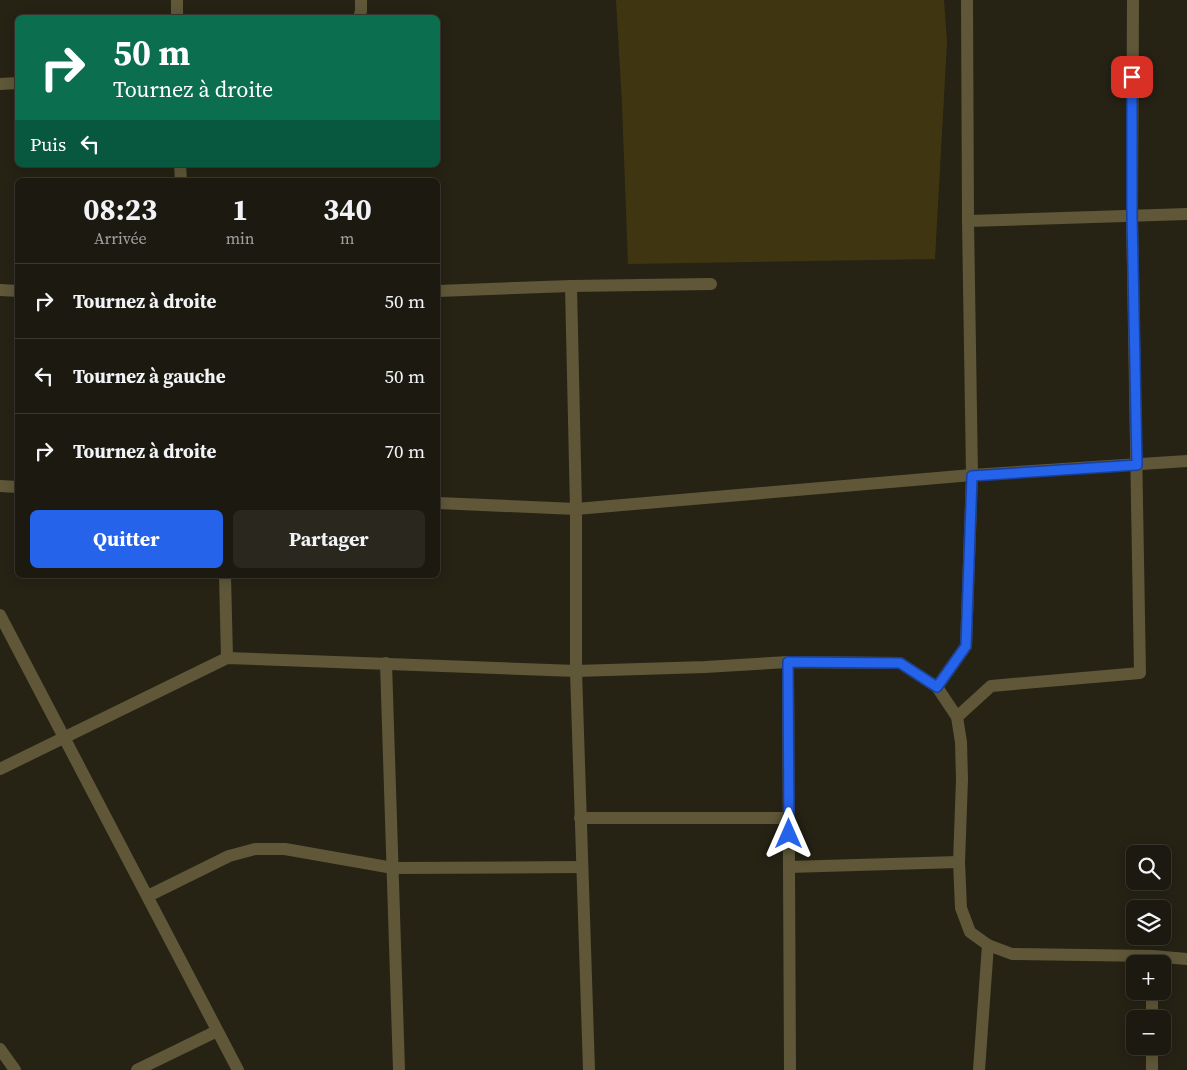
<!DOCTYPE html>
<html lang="fr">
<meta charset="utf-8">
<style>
:root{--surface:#1c1a10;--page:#29271e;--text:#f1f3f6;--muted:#a0a19f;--line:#3a3830;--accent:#2563eb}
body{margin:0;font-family:"Source Serif 4",serif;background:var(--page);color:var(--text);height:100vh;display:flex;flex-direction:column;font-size:19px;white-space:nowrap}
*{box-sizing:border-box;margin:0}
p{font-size:16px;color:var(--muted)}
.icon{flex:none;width:28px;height:28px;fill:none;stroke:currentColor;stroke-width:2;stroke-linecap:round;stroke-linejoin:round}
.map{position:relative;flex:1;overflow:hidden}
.details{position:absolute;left:15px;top:178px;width:425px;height:400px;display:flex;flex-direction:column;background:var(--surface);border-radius:8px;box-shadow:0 2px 12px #0003,0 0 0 1px var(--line)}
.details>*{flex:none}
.guide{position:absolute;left:15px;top:15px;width:425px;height:152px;border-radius:8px;box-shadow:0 2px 12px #0003,0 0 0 1px var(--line);background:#0b6e4f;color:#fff;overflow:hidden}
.fabs{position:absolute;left:1126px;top:845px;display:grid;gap:10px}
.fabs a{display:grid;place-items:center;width:45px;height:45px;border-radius:8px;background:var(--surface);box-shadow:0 2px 12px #0003,0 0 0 1px var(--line);font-size:25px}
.pin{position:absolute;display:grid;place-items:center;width:42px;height:42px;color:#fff;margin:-21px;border-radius:10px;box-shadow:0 2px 8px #0006}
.me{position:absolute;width:55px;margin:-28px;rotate:0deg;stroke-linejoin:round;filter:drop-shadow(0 0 4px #0008)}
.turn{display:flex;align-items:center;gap:18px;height:105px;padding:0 15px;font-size:22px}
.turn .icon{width:65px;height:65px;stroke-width:2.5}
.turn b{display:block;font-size:35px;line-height:42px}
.then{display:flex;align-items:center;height:48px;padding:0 15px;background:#0003;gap:10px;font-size:19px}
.eta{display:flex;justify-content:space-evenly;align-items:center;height:85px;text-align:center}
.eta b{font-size:30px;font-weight:700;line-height:35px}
.primary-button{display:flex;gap:10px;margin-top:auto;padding:10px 15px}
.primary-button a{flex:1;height:58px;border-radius:8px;background:var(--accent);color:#fff;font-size:20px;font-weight:700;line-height:58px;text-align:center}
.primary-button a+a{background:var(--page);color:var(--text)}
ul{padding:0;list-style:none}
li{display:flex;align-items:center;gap:15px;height:75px;padding:0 15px;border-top:1px solid var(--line)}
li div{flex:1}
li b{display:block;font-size:19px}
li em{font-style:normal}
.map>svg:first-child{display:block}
.green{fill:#3f3611}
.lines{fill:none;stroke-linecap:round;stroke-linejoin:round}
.minor{stroke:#5f5738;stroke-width:12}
.route-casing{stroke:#184099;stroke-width:12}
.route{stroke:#2563eb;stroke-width:9}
</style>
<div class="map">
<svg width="1187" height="1070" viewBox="0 0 1187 1070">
<rect width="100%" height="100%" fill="#262315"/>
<path class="green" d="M616,0H944L947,42L935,259L628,264L622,104Z"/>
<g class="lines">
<g class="minor">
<path d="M177,18V0"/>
<path d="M359,18L361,11V0"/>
<path d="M0,84L18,83"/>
<path d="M180,165L181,180"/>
<path d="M968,221L1187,214"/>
<path d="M571,286L576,509V671L589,1070"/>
<path d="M0,290L18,291"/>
<path d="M438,291L571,286L711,284"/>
<path d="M0,486L18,487"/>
<path d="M438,503L576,509L972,475L1187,461"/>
<path d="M225,575L227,658"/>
<path d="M0,615L238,1070"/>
<path d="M788,662L790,1070"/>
<path d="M386,663L399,1070"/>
<path d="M937,687L966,646L972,475L968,221L967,0"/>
<path d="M957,717L991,686L1140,673L1132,216L1133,0"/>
<path d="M0,769L227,658L576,671L705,667L788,662L900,663L937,687L957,717L961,742L962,779L959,862L961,908L970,932L988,945L1012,954L1153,956L1187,959"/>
<path d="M580,818H789"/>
<path d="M789,867L959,862"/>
<path d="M148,896L229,856L255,849H285L393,868L582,867"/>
<path d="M1152,1019V991"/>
<path d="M0,1049L15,1070"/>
<path d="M137,1070L217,1031"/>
<path d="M979,1070L988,945"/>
<path d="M1152,1070V1046"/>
</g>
</g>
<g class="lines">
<g class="route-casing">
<path id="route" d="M789,834L788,662L900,663L937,687L966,646L972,476L1137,465L1132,216V77"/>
</g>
<use href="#route" class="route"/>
</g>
</svg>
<div class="fabs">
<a><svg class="icon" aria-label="search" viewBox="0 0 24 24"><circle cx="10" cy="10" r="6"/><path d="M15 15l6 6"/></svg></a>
<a><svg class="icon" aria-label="layers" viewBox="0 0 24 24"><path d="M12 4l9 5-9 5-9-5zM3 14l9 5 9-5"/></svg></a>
<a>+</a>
<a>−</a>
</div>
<div class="pin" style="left:1132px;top:77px;background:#d93025"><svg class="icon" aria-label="arrive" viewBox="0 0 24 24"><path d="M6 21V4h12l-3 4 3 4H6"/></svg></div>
<svg class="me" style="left:789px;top:834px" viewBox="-20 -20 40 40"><path d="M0-17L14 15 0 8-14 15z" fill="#2563eb" stroke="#fff" stroke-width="4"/></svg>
<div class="guide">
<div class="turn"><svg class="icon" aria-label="right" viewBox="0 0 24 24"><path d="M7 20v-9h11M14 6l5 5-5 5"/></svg><div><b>50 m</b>Tournez à droite</div></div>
<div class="then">Puis<svg class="icon" aria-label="left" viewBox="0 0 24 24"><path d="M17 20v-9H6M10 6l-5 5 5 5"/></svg></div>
</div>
<section class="details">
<div class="eta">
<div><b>08:23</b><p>Arrivée</p></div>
<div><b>1</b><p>min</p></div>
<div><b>340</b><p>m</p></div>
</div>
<ul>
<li><svg class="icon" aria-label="right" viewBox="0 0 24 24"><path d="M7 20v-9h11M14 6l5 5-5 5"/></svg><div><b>Tournez à droite</b></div><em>50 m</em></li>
<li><svg class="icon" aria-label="left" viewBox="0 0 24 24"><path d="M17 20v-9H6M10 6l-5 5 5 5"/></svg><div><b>Tournez à gauche</b></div><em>50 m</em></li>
<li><svg class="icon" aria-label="right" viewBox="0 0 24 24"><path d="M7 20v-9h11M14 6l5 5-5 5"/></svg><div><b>Tournez à droite</b></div><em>70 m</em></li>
</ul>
<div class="primary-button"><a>Quitter</a><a>Partager</a></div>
</section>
</div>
